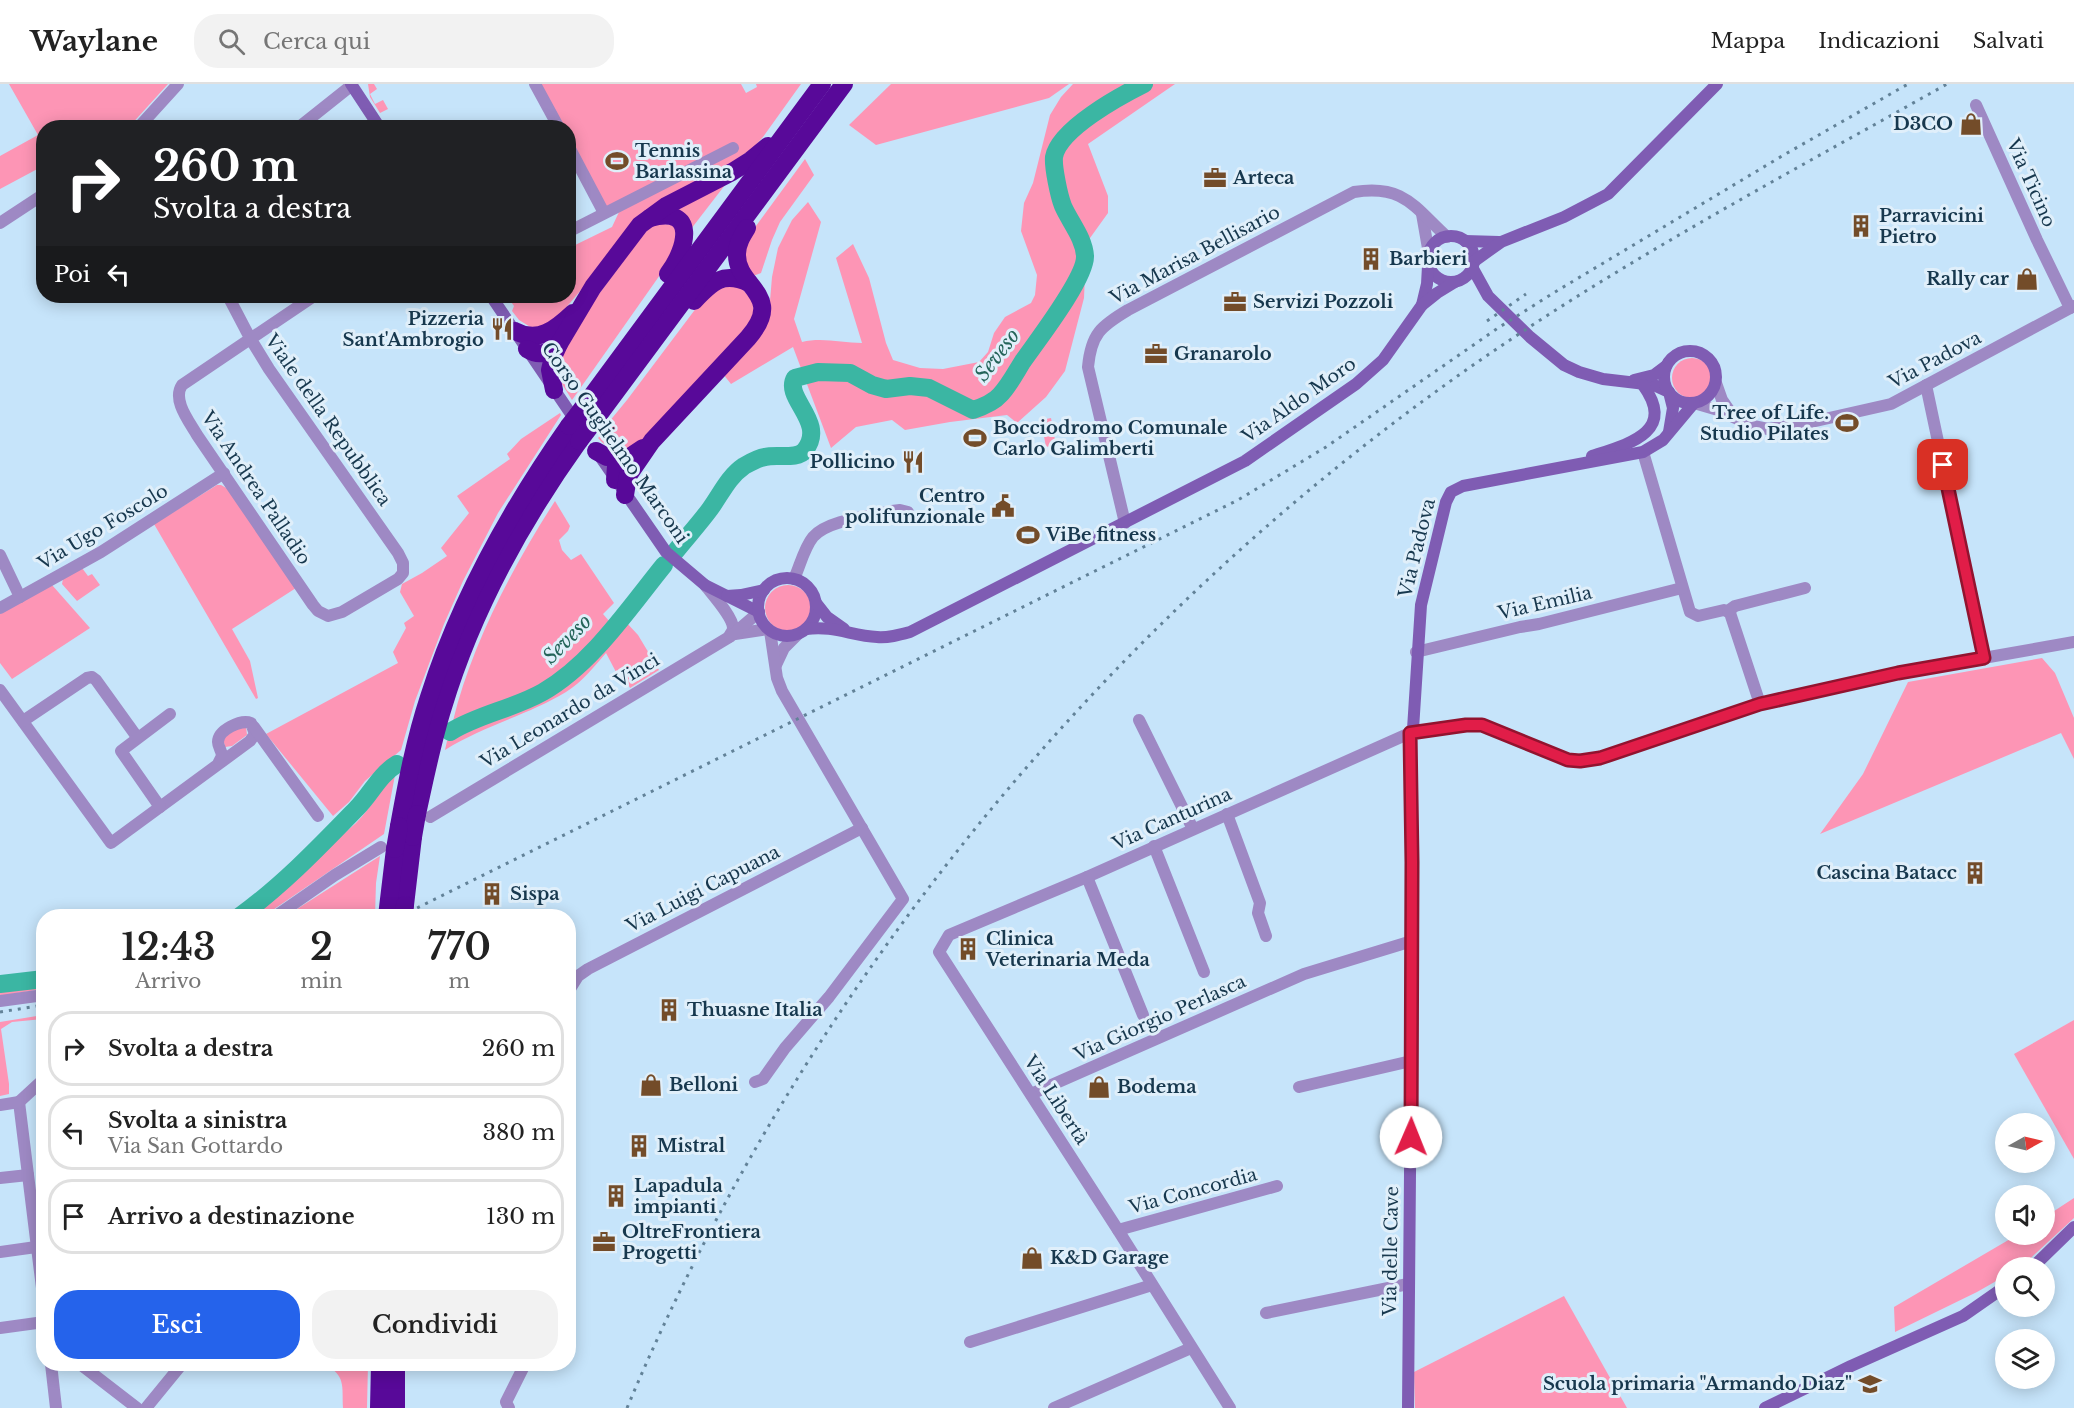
<!DOCTYPE html>
<html lang="it">
<meta charset="utf-8">
<style>
:root{--surface:#fff;--page:#f2f2f2;--text:#222;--muted:#767676;--line:#e0e0e0;--accent:#2563eb}
body{margin:0;font-family:"Libre Baskerville",serif;background:var(--page);color:var(--text);height:100vh;display:flex;flex-direction:column;font-size:22px;white-space:nowrap}
*{box-sizing:border-box;margin:0}
p{font-size:20px;color:var(--muted)}
.icon{flex:none;width:33px;height:33px;fill:none;stroke:currentColor;stroke-width:2;stroke-linecap:round;stroke-linejoin:round}
.map{position:relative;flex:1;overflow:hidden}
.drawer{position:absolute;left:36px;top:825px;width:540px;height:462px;display:flex;flex-direction:column;background:var(--surface);border-radius:24px;box-shadow:0 3px 15px #0003}
.drawer>*{flex:none}
.banner{position:absolute;left:36px;top:36px;width:540px;height:183px;border-radius:24px;box-shadow:0 3px 15px #0003;background:#202124;color:#fff;overflow:hidden}
.needle{width:39px;rotate:82deg}
.fabs{position:absolute;left:1995px;top:1029px;display:grid;gap:12px}
.fabs a{display:grid;place-items:center;width:60px;height:60px;border-radius:50%;background:var(--surface);box-shadow:0 3px 15px #0003;font-size:30px}
.pin{position:absolute;display:grid;place-items:center;width:51px;height:51px;color:#fff;margin:-26px;border-radius:12px;box-shadow:0 3px 9px #0006}
.me{position:absolute;width:66px;margin:-33px;rotate:1deg;stroke-linejoin:round;filter:drop-shadow(0 0 4px #0008)}
.turn{display:flex;align-items:center;gap:21px;height:126px;padding:0 18px;font-size:27px}
.turn .icon{width:78px;height:78px;stroke-width:2.5}
.turn b{display:block;font-size:42px;line-height:51px}
.then{display:flex;align-items:center;height:57px;padding:0 18px;background:#0003;gap:12px;font-size:22px}
.eta{display:flex;justify-content:space-evenly;align-items:center;height:102px;text-align:center}
.eta b{font-size:36px;font-weight:600;line-height:42px}
.button{display:flex;gap:12px;margin-top:auto;padding:12px 18px}
.button a{flex:1;height:69px;border-radius:24px;background:var(--accent);color:#fff;font-size:24px;font-weight:600;line-height:69px;text-align:center}
.button a+a{background:var(--page);color:var(--text)}
ul{padding:0;list-style:none}
li{display:flex;align-items:center;gap:18px;height:75px;margin:0 12px 9px;padding:0 6px;border:3px solid var(--line);border-radius:24px}
li div{flex:1}
li b{display:block;font-size:22px}
li em{font-style:normal}
header{display:flex;align-items:center;gap:36px;box-sizing:border-box;height:84px;padding:0 30px;background:var(--surface);border-bottom:2px solid var(--line)}
header strong{font-size:28px}
nav{display:flex;gap:33px;margin-inline-start:auto;font-size:21px}
.search{width:420px;height:54px;background:var(--page);display:flex;align-items:center;gap:15px;box-sizing:border-box;padding:0 21px;border-radius:24px;color:var(--muted);font-size:22px}
.map>svg:first-child{display:block}
.green{fill:#fd95b5}
.lines{fill:none;stroke-linecap:round;stroke-linejoin:round}
.river{stroke:#3bb6a3;stroke-width:18}
.street{stroke:#9e89c4;stroke-width:12}
.secondary{stroke:#7f5cb3;stroke-width:12}
.highway{stroke:#580999;stroke-width:18}
.rail{stroke:#628298;stroke-width:3;stroke-dasharray:3 6;stroke-linecap:butt}
.highway-bridge{stroke:#580999;stroke-width:18}
.route-casing{stroke:#92132f;stroke-width:15}
.route{stroke:#e11d48;stroke-width:10}
.labels{text-anchor:middle;dominant-baseline:central;stroke-width:6;stroke-linejoin:round;paint-order:stroke}
.poi-label{font-size:18px;font-weight:bold;fill:#17384e;stroke:#e0effa;text-anchor:start}
.street-label{font-size:18px;fill:#17384e;stroke:#e0effa}
.water-label{font-size:20px;font-style:italic;fill:#246459;stroke:#e0effa}
</style>
<header>
<strong>Waylane</strong>
<div class="search"><svg class="icon" aria-label="search" viewBox="0 0 24 24"><circle cx="10" cy="10" r="6"/><path d="M15 15l6 6"/></svg>Cerca qui</div>
<nav><a>Mappa</a><a>Indicazioni</a><a>Salvati</a></nav>
</header>
<div class="map">
<svg width="2074" height="1324" viewBox="0 0 2074 1324">
<rect width="100%" height="100%" fill="#c6e4fa"/>
<g class="green">
<path d="M9,0H168L129,43L44,44L43,82L0,105V72L38,51Z"/>
<path d="M368,0H374L377,5L370,10L375,20L383,16L388,25L380,29L370,13Z"/>
<path d="M539,0H741L746,9L757,3L756,0H801L763,53L752,65L697,101L593,192L552,240L532,244L519,236L512,227L514,222L507,212H568L569,164L612,143L619,128L607,124L569,54L568,44L563,43Z"/>
<path d="M891,0H1069L1049,14L876,61L849,41Z"/>
<path d="M1073,0H1175L1088,60L1108,112V129L1090,154L1085,190L1084,214L1065,287L1046,313L1017,339L1007,331L950,338L905,346L892,336L856,343L831,364L793,263L731,300L723,290L769,229L772,193L778,164L792,136L808,118L821,138L794,235L802,258C822,253 842,259 862,259L836,174L853,160L869,194L886,259L893,276L920,284L943,285L979,278L988,268L994,249L1005,233L1031,219L1035,211L1037,191L1021,147L1024,119L1033,99L1050,31L1061,13Z"/>
<path d="M805,75L814,91L780,138L772,156L761,189L753,192L746,184L745,157Z"/>
<path d="M725,101L691,145L670,126Z"/>
<path d="M651,139L676,141L674,171L572,316L562,300L560,291L562,272L593,218Z"/>
<path d="M739,201L754,218L753,236L641,357C624,368 613,371 598,354L600,352L599,350L627,316L706,211L713,205Z"/>
<circle cx="1692" cy="294" r="20"/>
<path d="M560,329L561,331L498,429L463,497L444,540L415,617L401,666L365,697L349,718L333,732L266,650L398,579L393,568L406,544L404,539L414,532L400,508L402,500L422,489L447,472L441,464L469,429L457,412L510,375L507,370L521,355Z"/>
<path d="M1051,334L1056,361L1046,363L1041,336Z"/>
<path d="M217,401H221L228,405L296,504L232,545L250,577L258,614L256,615L154,440Z"/>
<path d="M555,417L570,442L568,447L559,456L562,466L571,476L581,470L614,519L603,530L609,537L606,544C581,573 555,599 519,614C498,624 474,628 453,637C471,562 513,482 555,417Z"/>
<path d="M82,484L88,492L92,490L100,501L77,517L62,500L63,495Z"/>
<path d="M52,501L90,544L12,595L0,579V530Z"/>
<circle cx="788" cy="524" r="23"/>
<path d="M625,537L638,551L659,586L630,604L620,586L616,588L606,569C594,583 582,598 566,608C528,631 483,642 445,666L447,657C484,633 528,624 564,601C589,585 607,559 625,537Z"/>
<path d="M2042,574L2055,589L2074,634V675L2061,649L1820,750L1863,690L1908,598Z"/>
<path d="M239,643H246L247,651L232,662L225,663L223,654Z"/>
<path d="M395,691L384,750L264,832H249L356,739C371,724 380,706 395,691Z"/>
<path d="M380,772L376,799L375,832H286Z"/>
<path d="M43,901V905L0,912V906Z"/>
<path d="M43,931V935L12,938L1,945L9,1000V1010L0,1012V938Z"/>
<path d="M2074,936V1075L2014,970Z"/>
<path d="M2074,1114V1134L2021,1183L2006,1184L2005,1192L1977,1208L1895,1248L1894,1223L2017,1151L2044,1150L2045,1133Z"/>
<path d="M1564,1212L1627,1324H1415L1414,1288Z"/>
<path d="M324,1280H368L367,1324H343C342,1302 346,1291 324,1280Z"/>
</g>
<g class="lines">
<g class="river">
<path d="M675,468C686,454 699,440 710,425C721,410 728,393 744,382C751,378 758,374 765,373C776,370 798,376 805,366C827,338 783,314 795,294L818,288L850,289L872,301L886,305L910,302L929,304L973,326C982,323 994,318 1000,311C1009,302 1016,288 1023,277C1037,257 1086,194 1085,172C1084,154 1070,138 1063,122C1059,112 1053,83 1054,73C1059,45 1120,12 1144,0"/>
<path d="M450,648C479,630 513,625 543,608C592,580 629,524 664,481"/>
<path d="M240,832C283,801 320,762 357,724C371,710 379,691 397,680"/>
<path d="M0,900L44,895"/>
</g>
<g class="street">
<path d="M535,0L559,44"/>
<path d="M1976,21L2037,156L2070,224"/>
<path d="M138,44L178,0"/>
<path d="M298,44L352,1"/>
<path d="M568,61L604,129"/>
<path d="M1422,130L1429,170"/>
<path d="M0,139L44,110"/>
<path d="M568,148L733,64"/>
<path d="M228,212L250,254L269,285L398,469L403,479V489L398,495L342,528L328,532L318,527L313,521L197,351C189,337 172,316 182,301L314,212"/>
<path d="M1716,299L1722,316L1733,332"/>
<path d="M1926,301L1984,574"/>
<path d="M1694,319L1718,326L1753,342L1768,345L1798,341L1891,320L2074,222"/>
<path d="M1643,368L1690,528L1698,532L1724,526L1730,529L1760,620"/>
<path d="M1125,439L1088,283C1091,250 1101,242 1128,226L1354,108C1404,100 1414,123 1447,153"/>
<path d="M0,471L20,513"/>
<path d="M794,495C800,482 804,464 813,453C827,436 871,432 892,427L900,426L908,428"/>
<path d="M705,501C712,510 733,533 733,544C733,547 730,550 729,553"/>
<path d="M0,524L101,468L224,389"/>
<path d="M1728,527L1735,522L1805,504"/>
<path d="M735,550L768,545"/>
<path d="M1416,568L1520,543L1539,540L1682,504"/>
<path d="M776,581L784,564L797,551"/>
<path d="M0,606L111,759L250,657L255,650L251,639C241,635 218,646 218,658C218,663 222,667 222,672L218,680"/>
<path d="M1139,636L1193,745"/>
<path d="M23,637L87,594L92,593L96,596L137,653"/>
<path d="M254,643L318,732"/>
<path d="M160,723L121,667L170,630"/>
<path d="M1227,730L1260,819L1258,829L1266,852"/>
<path d="M430,733L731,552L759,528"/>
<path d="M1154,762L1204,888"/>
<path d="M1087,793L1143,931"/>
<path d="M276,832L335,791L381,763"/>
<path d="M568,908L578,892L588,885L862,744"/>
<path d="M0,917L44,911"/>
<path d="M755,998L763,995L785,964L829,913L903,815L782,607L777,594L770,547"/>
<path d="M1299,1003L1411,977"/>
<path d="M1031,1010L1304,890L1412,857"/>
<path d="M19,1018L44,1220"/>
<path d="M19,1018L44,995"/>
<path d="M0,1021L19,1018"/>
<path d="M0,1094L28,1091"/>
<path d="M1118,1146L1277,1102"/>
<path d="M0,1168L36,1163"/>
<path d="M1266,1229L1408,1200"/>
<path d="M0,1244L44,1238"/>
<path d="M970,1258L1152,1201"/>
<path d="M51,1280L56,1324"/>
<path d="M80,1280L137,1324"/>
<path d="M146,1324L182,1280"/>
<path d="M509,1324L506,1318L525,1280"/>
<path d="M1054,1324L1191,1264"/>
<path d="M1230,1324L1118,1146L939,868L949,851L1087,793L1410,649L1466,641H1482L1568,676L1580,677L1600,674L1760,620L1898,589L2074,558"/>
</g>
<g class="secondary">
<path d="M351,0L380,44"/>
<circle cx="1451" cy="175" r="23"/>
<path d="M1465,157L1499,158"/>
<path d="M1473,178L1501,158L1564,133L1608,110L1717,0"/>
<path d="M1472,183L1488,212L1530,253L1564,281L1579,288L1603,295L1654,301L1669,308L1673,324L1669,348"/>
<path d="M491,212L577,339"/>
<path d="M1422,221L1427,200L1428,182"/>
<circle cx="1690" cy="293" r="26"/>
<path d="M1634,296L1654,291L1666,282"/>
<path d="M597,368L666,468L705,501L759,528"/>
<path d="M1592,372C1629,360 1677,348 1643,301"/>
<circle cx="787" cy="523" r="29"/>
<path d="M727,512L741,511L764,506"/>
<path d="M816,519L827,533L844,545"/>
<path d="M806,545C834,541 852,552 877,553C888,554 899,551 910,548L1245,377L1356,300L1383,276L1422,221L1437,209L1455,198"/>
<path d="M2032,1184L2074,1143"/>
<path d="M1408,1324L1412,857L1410,649L1413,645L1421,521L1446,418L1451,408L1463,402L1643,368L1663,356L1694,319"/>
<path d="M1765,1324L1851,1282L1963,1232L2006,1202"/>
</g>
<g class="highway">
<path d="M650,134C698,121 687,165 668,190"/>
<path d="M694,217C712,198 723,187 749,199"/>
<path d="M515,247C538,260 556,245 573,229"/>
<path d="M527,265C540,273 548,269 559,260"/>
<path d="M554,306L550,286L553,273L559,260L593,203L640,141L666,122L732,88L751,76L768,62"/>
<path d="M582,325L822,0"/>
<path d="M592,340L844,0"/>
<path d="M596,367L607,373H627"/>
<path d="M615,396L616,382L643,364"/>
<path d="M625,411L628,392L652,357L748,254C786,210 736,204 737,170C737,160 742,152 747,144"/>
<path d="M417,730C425,694 432,658 443,623C472,527 521,438 579,357"/>
<path d="M399,742C407,698 415,655 429,613C460,515 510,426 569,342"/>
<path d="M405,821L413,753"/>
<path d="M387,832L395,765"/>
<path d="M379,1324L380,1280"/>
<path d="M396,1324V1280"/>
</g>
<g class="rail">
<path d="M1487,237L1526,210"/>
<path d="M401,832L1238,416L1326,363L1498,244L1555,208L1782,72L1908,0"/>
<path d="M0,928L44,921"/>
<path d="M627,1324C798,917 1087,558 1445,301C1603,187 1777,96 1947,0"/>
</g>
<g class="highway-bridge">
<path d="M569,342L582,325"/>
<path d="M579,357L592,340"/>
<path d="M413,753L417,730"/>
<path d="M395,765L399,742"/>
<path d="M404,832L405,821"/>
</g>
</g>
<g class="lines">
<g class="route-casing">
<path id="route" d="M1411,1053L1412,778L1410,649L1466,641H1482L1568,676L1580,677L1600,674L1760,620L1898,589L1984,574L1943,381"/>
</g>
<use href="#route" class="route"/>
</g>
<defs>
<g id="shop-bare" transform="scale(1.8)"><path d="M-5-2.5h2.3a2.7 3.5 0 0 1 5.4 0H5L5.5 6h-11ZM-1.5-2.5h3a1.5 2.3 0 0 0-3 0Z" fill="#734c29" stroke="#e0effa" stroke-width="2.5" paint-order="stroke"/></g>
<g id="stadium-bare" transform="scale(1.8)"><path d="M0-5a6.5 5 0 1 0 0 10a6.5 5 0 1 0 0-10ZM-3.5-1.8h7v3.6h-7Z" fill="#734c29" stroke="#e0effa" stroke-width="2.5" paint-order="stroke"/></g>
<g id="office-bare" transform="scale(1.8)"><path d="M-6-3h4V-5.5h4V-3h4V5H-6ZM-1-4.5V-3h2v-1.5ZM-6 0V1H6V0Z" fill="#734c29" stroke="#e0effa" stroke-width="2.5" paint-order="stroke"/></g>
<g id="building-bare" transform="scale(1.8)"><path d="M-4-6H4V6H1V3H-1V6H-4ZM-2.5-4.3h1.7v1.8h-1.7ZM.8-4.3h1.7v1.8H.8ZM-2.5-1h1.7V.8h-1.7ZM.8-1h1.7V.8H.8Z" fill="#734c29" stroke="#e0effa" stroke-width="2.5" paint-order="stroke"/></g>
<g id="restaurant-bare" transform="scale(1.8)"><path d="M-5-6h1v4h1v-4h1v4h1v-4h1v5L-1.5 .5V6h-2V.5L-5-1ZM5-6V6H3V1.5H1.5Q1.5-4 5-6Z" fill="#734c29" stroke="#e0effa" stroke-width="2.5" paint-order="stroke"/></g>
<g id="civic-bare" transform="scale(1.8)"><path d="M-.6-6.5H3V-4.5H.6V-3L4-1V1h2V6H-6V1h2V-1L-.6-3ZM-1.2 2.5V6h2.4V2.5Z" fill="#734c29" stroke="#e0effa" stroke-width="2.5" paint-order="stroke"/></g>
<g id="school-bare" transform="scale(1.8)"><path d="M0-5L7-2L0 1L-7-2ZM-4 1L0 2.5L4 1V4Q0 6-4 4Z" fill="#734c29" stroke="#e0effa" stroke-width="2.5" paint-order="stroke"/></g>
</defs>
<g fill-rule="evenodd">
<use href="#shop-bare" x="1971" y="40"/>
<use href="#stadium-bare" x="617" y="77"/>
<use href="#office-bare" x="1215" y="94"/>
<use href="#building-bare" x="1861" y="142"/>
<use href="#building-bare" x="1371" y="175"/>
<use href="#shop-bare" x="2027" y="195"/>
<use href="#office-bare" x="1235" y="218"/>
<use href="#restaurant-bare" x="502" y="245"/>
<use href="#office-bare" x="1156" y="270"/>
<use href="#stadium-bare" x="1847" y="339"/>
<use href="#stadium-bare" x="975" y="354"/>
<use href="#restaurant-bare" x="913" y="378"/>
<use href="#civic-bare" x="1003" y="422"/>
<use href="#stadium-bare" x="1028" y="451"/>
<use href="#building-bare" x="1975" y="789"/>
<use href="#building-bare" x="492" y="810"/>
<use href="#building-bare" x="968" y="865"/>
<use href="#building-bare" x="669" y="926"/>
<use href="#shop-bare" x="651" y="1001"/>
<use href="#shop-bare" x="1099" y="1003"/>
<use href="#building-bare" x="639" y="1062"/>
<use href="#building-bare" x="616" y="1112"/>
<use href="#office-bare" x="604" y="1158"/>
<use href="#shop-bare" x="1032" y="1174"/>
<use href="#school-bare" x="1870" y="1300"/>
</g>
<g class="labels">
<g class="poi-label">
<text x="1953" y="40" text-anchor="end">D3CO</text>
<text x="635" y="67">Tennis<tspan x="635" dy="21">Barlassina</tspan></text>
<text x="1233" y="94">Arteca</text>
<text x="1879" y="132">Parravicini<tspan x="1879" dy="21">Pietro</tspan></text>
<text x="1389" y="175">Barbieri</text>
<text x="2009" y="195" text-anchor="end">Rally car</text>
<text x="1253" y="218">Servizi Pozzoli</text>
<text x="484" y="235" text-anchor="end">Pizzeria<tspan x="484" dy="21">Sant'Ambrogio</tspan></text>
<text x="1174" y="270">Granarolo</text>
<text x="1829" y="329" text-anchor="end">Tree of Life.<tspan x="1829" dy="21">Studio Pilates</tspan></text>
<text x="993" y="344">Bocciodromo Comunale<tspan x="993" dy="21">Carlo Galimberti</tspan></text>
<text x="895" y="378" text-anchor="end">Pollicino</text>
<text x="985" y="412" text-anchor="end">Centro<tspan x="985" dy="21">polifunzionale</tspan></text>
<text x="1046" y="451">ViBe fitness</text>
<text x="1957" y="789" text-anchor="end">Cascina Batacc</text>
<text x="510" y="810">Sispa</text>
<text x="986" y="855">Clinica<tspan x="986" dy="21">Veterinaria Meda</tspan></text>
<text x="687" y="926">Thuasne Italia</text>
<text x="669" y="1001">Belloni</text>
<text x="1117" y="1003">Bodema</text>
<text x="657" y="1062">Mistral</text>
<text x="634" y="1102">Lapadula<tspan x="634" dy="21">impianti</tspan></text>
<text x="622" y="1148">OltreFrontiera<tspan x="622" dy="21">Progetti</tspan></text>
<text x="1050" y="1174">K&amp;D Garage</text>
<text x="1852" y="1300" text-anchor="end">Scuola primaria "Armando Diaz"</text>
</g>
<g class="street-label">
<text transform="translate(2031 99) rotate(66)">Via Ticino</text>
<text transform="translate(1195 171) rotate(-28)">Via Marisa Bellisario</text>
<text transform="translate(1935 276) rotate(-28)">Via Padova</text>
<text transform="translate(1299 316) rotate(-35)">Via Aldo Moro</text>
<text transform="translate(328 336) rotate(55)">Viale della Repubblica</text>
<text transform="translate(615 359) rotate(55)">Corso Guglielmo Marconi</text>
<text transform="translate(256 404) rotate(56)">Via Andrea Palladio</text>
<text transform="translate(103 443) rotate(-31)">Via Ugo Foscolo</text>
<text transform="translate(1417 464) rotate(-76)">Via Padova</text>
<text transform="translate(1545 519) rotate(-13)">Via Emilia</text>
<text transform="translate(570 627) rotate(-31)">Via Leonardo da Vinci</text>
<text transform="translate(1172 735) rotate(-24)">Via Canturina</text>
<text transform="translate(703 805) rotate(-27)">Via Luigi Capuana</text>
<text transform="translate(1160 934) rotate(-24)">Via Giorgio Perlasca</text>
<text transform="translate(1056 1016) rotate(57)">Via Libertà</text>
<text transform="translate(1193 1107) rotate(-15)">Via Concordia</text>
<text transform="translate(1391 1167) rotate(-89)">Via delle Cave</text>
</g>
<g class="water-label">
<text transform="translate(997 271) rotate(-53)">Seveso</text>
<text transform="translate(567 555) rotate(-46)">Seveso</text>
</g>
</g>
</svg>
<div class="fabs">
<a><svg class="needle" viewBox="-14 -14 28 28"><path d="M0-13l5 13h-10z" fill="#e53935"/><path d="M0 13l5-13h-10z" fill="#767676"/></svg></a>
<a><svg class="icon" aria-label="sound" viewBox="0 0 24 24"><path d="M4 9h4l5-4v14l-5-4H4zM17 9q2 3 0 6"/></svg></a>
<a><svg class="icon" aria-label="search" viewBox="0 0 24 24"><circle cx="10" cy="10" r="6"/><path d="M15 15l6 6"/></svg></a>
<a><svg class="icon" aria-label="layers" viewBox="0 0 24 24"><path d="M12 4l9 5-9 5-9-5zM3 14l9 5 9-5"/></svg></a>
</div>
<div class="pin" style="left:1943px;top:381px;background:#d93025"><svg class="icon" aria-label="arrive" viewBox="0 0 24 24"><path d="M6 21V4h12l-3 4 3 4H6"/></svg></div>
<svg class="me" style="left:1411px;top:1053px" viewBox="-20 -20 40 40"><circle r="19" fill="#fff"/><path d="M0-13L10 11 0 6-10 11z" fill="#e11d48"/></svg>
<div class="banner">
<div class="turn"><svg class="icon" aria-label="right" viewBox="0 0 24 24"><path d="M7 20v-9h11M14 6l5 5-5 5"/></svg><div><b>260 m</b>Svolta a destra</div></div>
<div class="then">Poi<svg class="icon" aria-label="left" viewBox="0 0 24 24"><path d="M17 20v-9H6M10 6l-5 5 5 5"/></svg></div>
</div>
<section class="drawer">
<div class="eta">
<div><b>12:43</b><p>Arrivo</p></div>
<div><b>2</b><p>min</p></div>
<div><b>770</b><p>m</p></div>
</div>
<ul>
<li><svg class="icon" aria-label="right" viewBox="0 0 24 24"><path d="M7 20v-9h11M14 6l5 5-5 5"/></svg><div><b>Svolta a destra</b></div><em>260 m</em></li>
<li><svg class="icon" aria-label="left" viewBox="0 0 24 24"><path d="M17 20v-9H6M10 6l-5 5 5 5"/></svg><div><b>Svolta a sinistra</b><p>Via San Gottardo</p></div><em>380 m</em></li>
<li><svg class="icon" aria-label="arrive" viewBox="0 0 24 24"><path d="M6 21V4h12l-3 4 3 4H6"/></svg><div><b>Arrivo a destinazione</b></div><em>130 m</em></li>
</ul>
<div class="button"><a>Esci</a><a>Condividi</a></div>
</section>
</div>
